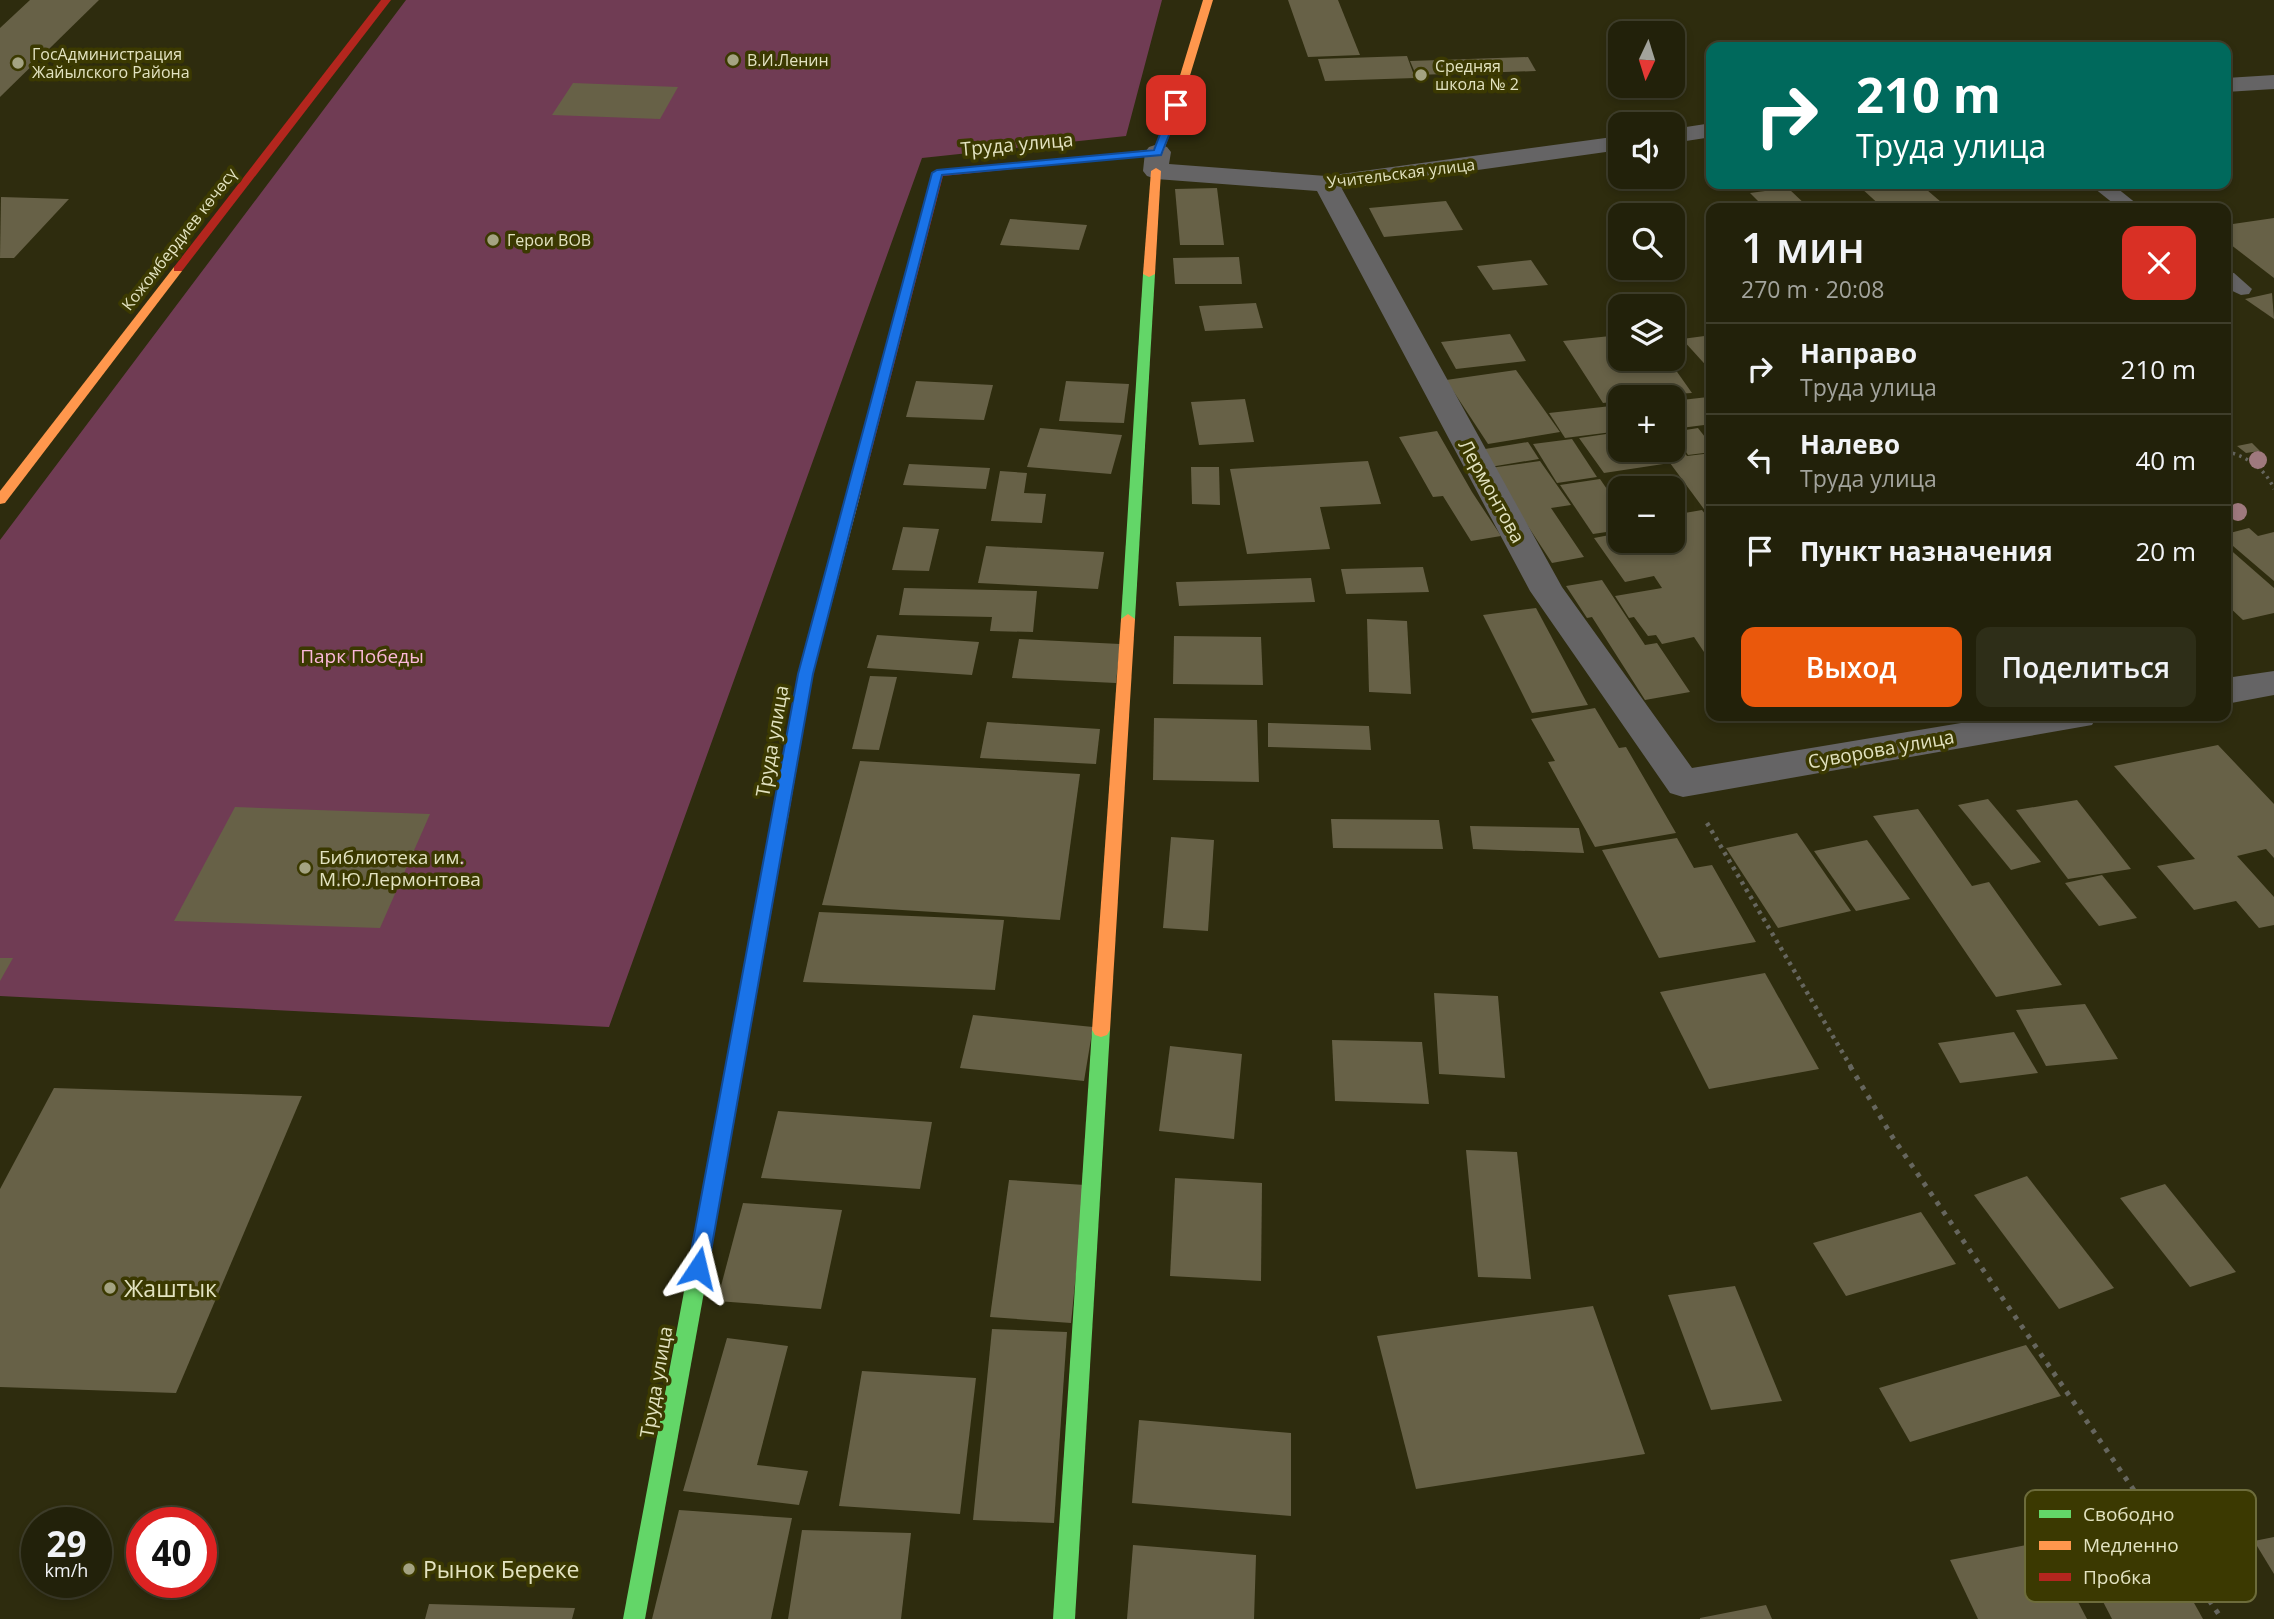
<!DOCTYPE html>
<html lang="ru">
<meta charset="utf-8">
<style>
:root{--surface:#22210a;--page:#2e2e18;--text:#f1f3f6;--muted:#a2a39c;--line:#3f3e2b;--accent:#ea580c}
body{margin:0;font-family:"Open Sans",sans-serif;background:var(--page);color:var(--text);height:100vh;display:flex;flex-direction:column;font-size:26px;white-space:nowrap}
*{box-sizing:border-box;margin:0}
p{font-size:23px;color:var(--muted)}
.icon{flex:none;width:38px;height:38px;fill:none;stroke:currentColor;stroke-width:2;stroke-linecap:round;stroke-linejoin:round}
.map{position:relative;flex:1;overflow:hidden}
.sheet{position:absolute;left:1706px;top:203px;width:525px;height:518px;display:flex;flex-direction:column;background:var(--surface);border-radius:14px;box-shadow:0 4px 10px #0003,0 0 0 2px var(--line)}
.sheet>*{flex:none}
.hud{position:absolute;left:1706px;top:42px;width:525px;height:147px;border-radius:14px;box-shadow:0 4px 10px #0003,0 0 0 2px var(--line);background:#00695c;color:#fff;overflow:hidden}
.needle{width:46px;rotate:184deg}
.controls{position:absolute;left:1608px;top:21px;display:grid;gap:14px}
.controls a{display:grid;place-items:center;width:77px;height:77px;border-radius:14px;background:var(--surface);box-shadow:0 4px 10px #0003,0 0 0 2px var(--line);font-size:35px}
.speed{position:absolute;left:21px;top:1507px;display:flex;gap:14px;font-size:35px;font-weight:700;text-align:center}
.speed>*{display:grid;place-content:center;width:91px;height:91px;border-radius:50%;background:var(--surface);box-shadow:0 4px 10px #0003,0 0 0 2px var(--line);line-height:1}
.speed small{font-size:18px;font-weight:400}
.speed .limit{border:10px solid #d22;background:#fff;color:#111}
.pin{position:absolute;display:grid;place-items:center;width:60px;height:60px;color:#fff;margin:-30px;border-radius:14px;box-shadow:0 4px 10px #0006}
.me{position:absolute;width:77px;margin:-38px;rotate:10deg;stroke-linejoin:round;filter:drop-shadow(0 0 5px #0008)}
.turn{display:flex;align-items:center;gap:24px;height:147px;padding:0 35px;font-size:32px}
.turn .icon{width:91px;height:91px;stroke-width:2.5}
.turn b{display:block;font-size:49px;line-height:60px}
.round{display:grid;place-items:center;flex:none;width:74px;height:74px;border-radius:14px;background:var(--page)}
.head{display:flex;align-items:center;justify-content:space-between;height:119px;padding:0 35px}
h1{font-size:42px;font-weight:600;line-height:52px}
.action{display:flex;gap:14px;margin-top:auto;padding:14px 35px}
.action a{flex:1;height:80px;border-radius:14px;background:var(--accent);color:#fff;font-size:28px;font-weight:600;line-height:80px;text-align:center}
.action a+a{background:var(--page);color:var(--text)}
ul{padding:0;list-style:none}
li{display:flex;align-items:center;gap:21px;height:91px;padding:0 35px;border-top:2px solid var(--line)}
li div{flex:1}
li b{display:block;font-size:26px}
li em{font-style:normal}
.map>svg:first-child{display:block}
.green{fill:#703c54}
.building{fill:#676147}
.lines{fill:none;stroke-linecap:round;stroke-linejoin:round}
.path-far2{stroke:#66665e;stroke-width:3.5;stroke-dasharray:2.5 4.5;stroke-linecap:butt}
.path-far1{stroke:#66665e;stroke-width:4.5;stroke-dasharray:3.5 5;stroke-linecap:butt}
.path{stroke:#66665e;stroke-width:5;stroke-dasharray:4.5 7;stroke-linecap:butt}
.lane{fill:#656465;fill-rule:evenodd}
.street{fill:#656465;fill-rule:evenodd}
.fast{fill:#63d668;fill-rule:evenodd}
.slow{fill:#ff974d;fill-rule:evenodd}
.jam{fill:#b3261e;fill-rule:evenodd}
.tree{fill:#9f797e}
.route{fill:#1a73e8;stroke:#114b97;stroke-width:2}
.poi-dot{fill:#a4a382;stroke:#3b3901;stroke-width:2.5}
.labels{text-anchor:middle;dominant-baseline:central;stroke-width:7;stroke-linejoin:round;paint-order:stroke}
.far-poi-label{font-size:16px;fill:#e3e3c1;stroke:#3b3901;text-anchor:start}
.far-street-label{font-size:16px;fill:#e3e3c1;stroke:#3b3901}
.street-label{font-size:19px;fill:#e3e3c1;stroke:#3b3901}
.park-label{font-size:19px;fill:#fcb8da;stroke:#3b3901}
.poi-label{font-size:19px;fill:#e3e3c1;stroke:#3b3901;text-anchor:start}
.near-poi-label{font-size:23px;fill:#e3e3c1;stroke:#3b3901;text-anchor:start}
.key{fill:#3b3901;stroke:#6d6c3b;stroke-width:2}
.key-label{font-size:19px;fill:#e3e3c1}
</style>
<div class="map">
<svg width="2274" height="1619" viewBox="0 0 2274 1619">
<rect width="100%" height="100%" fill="#2e2c0e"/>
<path class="green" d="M406,0H1162L1126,136L922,158L609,1027L0,996V540Z"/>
<g class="building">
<path d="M30,0H99L0,97V28Z"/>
<path d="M1288,0H1338L1360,55L1308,57Z"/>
<path d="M1407,56L1415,78L1325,81L1318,59Z"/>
<path d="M1528,57L1536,71L1416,75L1410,61Z"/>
<path d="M573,83L678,87L660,119L552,115Z"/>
<path d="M1884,184H1920L1948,208H1883L1860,187Z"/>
<path d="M1217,188L1224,245H1180L1175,189Z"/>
<path d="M1788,188L1809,208H1765L1750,193Z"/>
<path d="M1,197L69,199L14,258H0Z"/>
<path d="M1446,201L1463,230L1384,237L1369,208Z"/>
<path d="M2274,218V278L2226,241V225Z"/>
<path d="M1010,219L1087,225L1079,250L1000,245Z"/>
<path d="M1239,257L1242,284H1175L1173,258Z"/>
<path d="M1531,260L1548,285L1493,290L1477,266Z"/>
<path d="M2272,293L2274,319L2245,299Z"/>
<path d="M1256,303L1263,328L1205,331L1199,306Z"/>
<path d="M1510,334L1526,361L1456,369L1441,342Z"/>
<path d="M1620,335V359H1668L1692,393L1620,397V401L1603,403L1563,341Z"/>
<path d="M1712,335V372L1682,339Z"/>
<path d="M1516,370L1560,432L1488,444L1446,380Z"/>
<path d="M916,381L993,385L984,420L906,417Z"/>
<path d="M1066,381L1129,384L1124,423L1059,421Z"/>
<path d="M1708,397L1712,401V424L1673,429V401Z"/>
<path d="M1245,399L1254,442L1199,445L1191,402Z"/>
<path d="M1620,405V431L1565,438L1549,413Z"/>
<path d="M1040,428L1122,435L1111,474L1027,467Z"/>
<path d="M1698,428L1712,446V452L1688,455L1673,432Z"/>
<path d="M1437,431L1472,492L1501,536L1471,541L1443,496L1433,497L1399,437Z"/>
<path d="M1620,432V450H1673V437L1687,456L1712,453V520L1670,463L1604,473L1579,438Z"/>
<path d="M1572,439L1597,477L1557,483L1533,444Z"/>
<path d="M1528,442L1539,459L1490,467L1479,450Z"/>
<path d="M2252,443L2260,451L2246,453L2237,446Z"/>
<path d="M1368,461L1381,504L1320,507L1330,549L1247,554L1230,469Z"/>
<path d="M1540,461L1571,505L1551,508L1584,557L1552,563L1490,468Z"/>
<path d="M909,464L990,468L986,489L903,485Z"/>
<path d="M1191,467H1219L1220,505L1192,504Z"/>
<path d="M1000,471L1027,473L1024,493L1046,494L1042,523L991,521Z"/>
<path d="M1600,479L1620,508V530L1593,534L1560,485Z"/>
<path d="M1702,510L1712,523V568L1705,569L1712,579V664L1694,637L1662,644L1656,635L1648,636L1634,617L1629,618L1615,596L1662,588L1654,576L1625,582L1594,538L1620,533V541L1643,543L1673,541V538L1680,537L1673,528V515Z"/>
<path d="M903,527L939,529L929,571L892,570Z"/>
<path d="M2249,528L2258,536L2274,532V581L2226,540V534Z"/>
<path d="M986,546L1104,552L1098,589L978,583Z"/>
<path d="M2226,546L2274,588V613L2243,620L2226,604Z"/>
<path d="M1423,567L1429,592L1346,594L1341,569Z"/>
<path d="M1311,578L1315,602L1179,606L1176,582Z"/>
<path d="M1602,580L1645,645L1657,643L1690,692L1645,700L1592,617L1587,618L1566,586Z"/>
<path d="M904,588L1037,591L1033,632L990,631L992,617L899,615Z"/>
<path d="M1536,608L1588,705L1532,713L1483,615Z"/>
<path d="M1367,619L1407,621L1411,694L1369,692Z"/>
<path d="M877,635L979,642L972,675L867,668Z"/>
<path d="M1174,636L1261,637L1263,685L1173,684Z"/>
<path d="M1019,639L1120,644L1116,683L1012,678Z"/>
<path d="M870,676L897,677L879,750L852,749Z"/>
<path d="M1595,708L1619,748L1626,747L1676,833L1595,847L1548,762L1555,761L1531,719Z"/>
<path d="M1154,718L1257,720L1259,782L1153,780Z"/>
<path d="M987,722L1100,729L1096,764L980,758Z"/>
<path d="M1268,723L1369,726L1371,750L1268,747Z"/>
<path d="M2218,745L2274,804V858L2266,849L2237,856L2274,897V925L2259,928L2236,901L2194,910L2157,866L2195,859L2114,766Z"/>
<path d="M860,761L1080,774L1060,920L822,905Z"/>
<path d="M1988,799L2041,862L2011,870L1958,805Z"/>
<path d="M2077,800L2131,869L2068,879L2016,810Z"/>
<path d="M235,807L430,814L380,928L174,921Z"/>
<path d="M1918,809L1972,886L1989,882L2062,985L1996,997L1873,816Z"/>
<path d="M1331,819L1439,820L1443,849L1333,848Z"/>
<path d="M1470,826L1579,828L1584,853L1473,849Z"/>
<path d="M1797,833L1851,911L1778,928L1726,848Z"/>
<path d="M1171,837L1214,840L1208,931L1163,928Z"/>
<path d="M1677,838L1694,868L1712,865L1756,942L1659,958L1602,850Z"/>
<path d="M1867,840L1910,899L1856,911L1814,851Z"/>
<path d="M2102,875L2137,918L2099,926L2065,883Z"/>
<path d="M819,912L1004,920L995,990L803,982Z"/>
<path d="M0,958H13L0,981Z"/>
<path d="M1765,973L1819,1069L1709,1089L1660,992Z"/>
<path d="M1434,993L1498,996L1505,1078L1439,1074Z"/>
<path d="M2085,1004L2118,1059L2046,1066L2016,1010Z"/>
<path d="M973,1015L1093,1027L1084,1081L960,1068Z"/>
<path d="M2014,1032L2038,1073L1960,1083L1938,1043Z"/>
<path d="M1332,1040L1422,1042L1429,1104L1335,1101Z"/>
<path d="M1170,1046L1242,1054L1234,1139L1159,1131Z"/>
<path d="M54,1088L302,1096L176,1393L0,1387V1189Z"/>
<path d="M778,1111L932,1122L920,1189L761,1178Z"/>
<path d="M1466,1150L1517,1152L1531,1279L1478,1277Z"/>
<path d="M2027,1176L2114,1288L2059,1309L1974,1195Z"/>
<path d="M1175,1178L1262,1183L1261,1281L1170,1276Z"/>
<path d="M1009,1180L1085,1185L1071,1323L990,1317Z"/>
<path d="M2165,1184L2236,1272L2190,1287L2120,1198Z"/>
<path d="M743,1203L842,1210L821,1309L717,1301Z"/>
<path d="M1921,1212L1956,1264L1846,1296L1813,1243Z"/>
<path d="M1735,1286L1782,1401L1711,1410L1668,1295Z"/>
<path d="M1593,1306L1645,1454L1416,1489L1377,1336Z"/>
<path d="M992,1329L1067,1332L1054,1523L973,1520Z"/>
<path d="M727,1338L788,1346L757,1465L808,1471L799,1505L683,1491Z"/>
<path d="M2026,1345L2061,1396L1910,1442L1879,1388Z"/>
<path d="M862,1371L976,1378L960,1514L839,1506Z"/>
<path d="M1139,1420L1291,1433V1516L1132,1503Z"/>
<path d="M679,1510L792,1518L771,1619H652Z"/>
<path d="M802,1530L911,1533L901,1619H788Z"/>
<path d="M2274,1537V1574L2254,1541Z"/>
<path d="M2046,1541L2087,1619H1978L1950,1560Z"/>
<path d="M1133,1545L1256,1555L1254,1619H1127Z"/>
<path d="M2164,1549L2203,1619H2112L2084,1565Z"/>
<path d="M429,1604L575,1608L572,1619H425Z"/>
<path d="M1766,1605L1772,1619H1700V1618Z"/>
</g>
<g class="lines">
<path class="path-far2" d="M2226,451C2247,457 2265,468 2274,489"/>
<path class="path-far1" d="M1707,823L1851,1067"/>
<path class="path" d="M1850,1066L1893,1138L2222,1619"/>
<g class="lane">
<path d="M2089,184H2112L2142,208H2119Z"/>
<path d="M2226,272L2234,273L2252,289L2249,294L2241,295L2226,288Z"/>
</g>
<g class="street">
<path d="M2274,75V89L2226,92V78Z"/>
<path d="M1712,123V137L1673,143V129Z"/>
<path d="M1620,136V150L1342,189L1562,587L1692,768L2003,716H2097L2092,725L1683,797L1670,793L1530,591L1317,191L1156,179L1147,176L1143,171L1145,152L1149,147L1158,144L1167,147L1171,152L1169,164L1326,176Z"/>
<path d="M2274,671V695L2226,704V678Z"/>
</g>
<g class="fast">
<path d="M1149,271L1155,274L1135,619L1128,624L1121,619L1143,274Z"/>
<path d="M1101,1023L1107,1025L1110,1030L1075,1619H1053L1092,1030L1095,1025Z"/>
<path d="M698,1261L705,1264L708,1270L645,1619H623L688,1270L691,1264Z"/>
</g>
<g class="slow">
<path d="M1203,0H1213L1181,105L1163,152L1158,155L1124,157V153L1154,149L1171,105Z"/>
<path d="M1156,168L1161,171L1155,274L1149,277L1143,274L1151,171Z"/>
<path d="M178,266L182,267V271L5,503L0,504V491L174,267Z"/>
<path d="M854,488L861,492L813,674L787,824L785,828H773L771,824L799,674L847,492Z"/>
<path d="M1128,614L1135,619L1110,1030L1107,1035L1101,1037L1095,1035L1092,1030L1121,619Z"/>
</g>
<g class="jam">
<path d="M381,0H391L182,271H174V267Z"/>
<path d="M1128,152L1133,155L1132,157L943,176L861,492L854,496L849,495L847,492L934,171Z"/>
<path d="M779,818L785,820L787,824L708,1270L705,1276L698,1279L691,1276L688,1270L771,824L773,820Z"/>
</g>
</g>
<g class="tree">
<circle cx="2258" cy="460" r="9"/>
<circle cx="2238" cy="512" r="9"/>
</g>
<path class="route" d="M1176,102L1181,105L1161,155L942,175L813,674L708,1268L705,1274L698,1277L691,1274L688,1268L798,674L932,173L937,170L1154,150L1171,105Z"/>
<g class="poi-dot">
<circle cx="733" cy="60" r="7"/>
<circle cx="18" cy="63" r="7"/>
<circle cx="1421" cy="75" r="7"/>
<circle cx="493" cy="240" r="7"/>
<circle cx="305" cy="868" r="7"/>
<circle cx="110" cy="1288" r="7"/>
<circle cx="409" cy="1569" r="7"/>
</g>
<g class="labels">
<g class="far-poi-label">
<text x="32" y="54">ГосАдминистрация<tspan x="32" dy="18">Жайылского Района</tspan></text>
<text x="747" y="60">В.И.Ленин</text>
<text x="1435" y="66">Средняя<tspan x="1435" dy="18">школа № 2</tspan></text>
<text x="507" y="240">Герои ВОВ</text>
</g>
<g class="far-street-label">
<text transform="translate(1401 173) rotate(-7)">Учительская улица</text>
<text transform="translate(179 239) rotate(-52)">Кожомбердиев көчөсү</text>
</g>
<g class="street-label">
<text transform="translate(1017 144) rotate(-5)">Труда улица</text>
<text transform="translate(1492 491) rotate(61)">Лермонтова</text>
<text transform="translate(772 741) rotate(-80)">Труда улица</text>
<text transform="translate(1881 749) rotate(-10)">Суворова улица</text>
<text transform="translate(656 1382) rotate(-80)">Труда улица</text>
</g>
<g class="park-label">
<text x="362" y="656">Парк Победы</text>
</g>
<g class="poi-label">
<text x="319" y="857">Библиотека им.<tspan x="319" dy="22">М.Ю.Лермонтова</tspan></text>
</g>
<g class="near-poi-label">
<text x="124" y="1288">Жаштык</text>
<text x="423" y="1569">Рынок Береке</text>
</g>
</g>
<rect x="2025" y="1490" width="231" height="112" rx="10" class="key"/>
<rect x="2039" y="1510" width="32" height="8" fill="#63d668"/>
<rect x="2039" y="1541" width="32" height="9" fill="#ff974d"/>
<rect x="2039" y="1573" width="32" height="8" fill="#b3261e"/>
<g class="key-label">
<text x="2083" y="1521">Свободно</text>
<text x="2083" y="1552">Медленно</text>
<text x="2083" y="1584">Пробка</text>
</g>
</svg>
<div class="controls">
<a><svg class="needle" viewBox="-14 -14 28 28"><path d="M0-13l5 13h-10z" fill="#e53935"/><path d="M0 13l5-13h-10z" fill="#a2a39c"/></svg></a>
<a><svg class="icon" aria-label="sound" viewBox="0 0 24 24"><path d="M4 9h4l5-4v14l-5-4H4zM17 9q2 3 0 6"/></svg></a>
<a><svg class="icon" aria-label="search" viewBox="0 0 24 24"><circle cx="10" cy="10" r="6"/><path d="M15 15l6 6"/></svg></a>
<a><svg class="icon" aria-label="layers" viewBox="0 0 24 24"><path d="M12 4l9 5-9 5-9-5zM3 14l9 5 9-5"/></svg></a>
<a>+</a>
<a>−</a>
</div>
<div class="speed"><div>29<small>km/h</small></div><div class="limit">40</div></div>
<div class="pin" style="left:1176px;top:105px;background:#d93025"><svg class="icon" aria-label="arrive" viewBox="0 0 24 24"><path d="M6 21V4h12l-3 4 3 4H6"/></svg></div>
<svg class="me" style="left:698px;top:1268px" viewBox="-20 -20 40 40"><path d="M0-17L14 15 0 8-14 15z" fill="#1a73e8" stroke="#fff" stroke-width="4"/></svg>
<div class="hud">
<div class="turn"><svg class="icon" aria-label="right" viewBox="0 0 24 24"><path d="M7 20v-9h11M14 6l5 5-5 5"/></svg><div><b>210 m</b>Труда улица</div></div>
</div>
<section class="sheet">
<div class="head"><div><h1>1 мин</h1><p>270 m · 20:08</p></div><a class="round" style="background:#d93025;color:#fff"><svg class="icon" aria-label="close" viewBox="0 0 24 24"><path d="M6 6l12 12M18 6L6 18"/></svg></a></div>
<ul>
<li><svg class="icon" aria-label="right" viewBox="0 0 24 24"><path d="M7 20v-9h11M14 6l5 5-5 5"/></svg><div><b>Направо</b><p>Труда улица</p></div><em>210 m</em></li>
<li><svg class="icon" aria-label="left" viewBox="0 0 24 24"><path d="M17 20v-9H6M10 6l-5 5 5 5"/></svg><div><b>Налево</b><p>Труда улица</p></div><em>40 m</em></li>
<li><svg class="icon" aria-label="arrive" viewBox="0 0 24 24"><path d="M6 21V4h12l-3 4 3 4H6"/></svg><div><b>Пункт назначения</b></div><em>20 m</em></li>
</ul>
<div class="action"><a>Выход</a><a>Поделиться</a></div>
</section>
</div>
